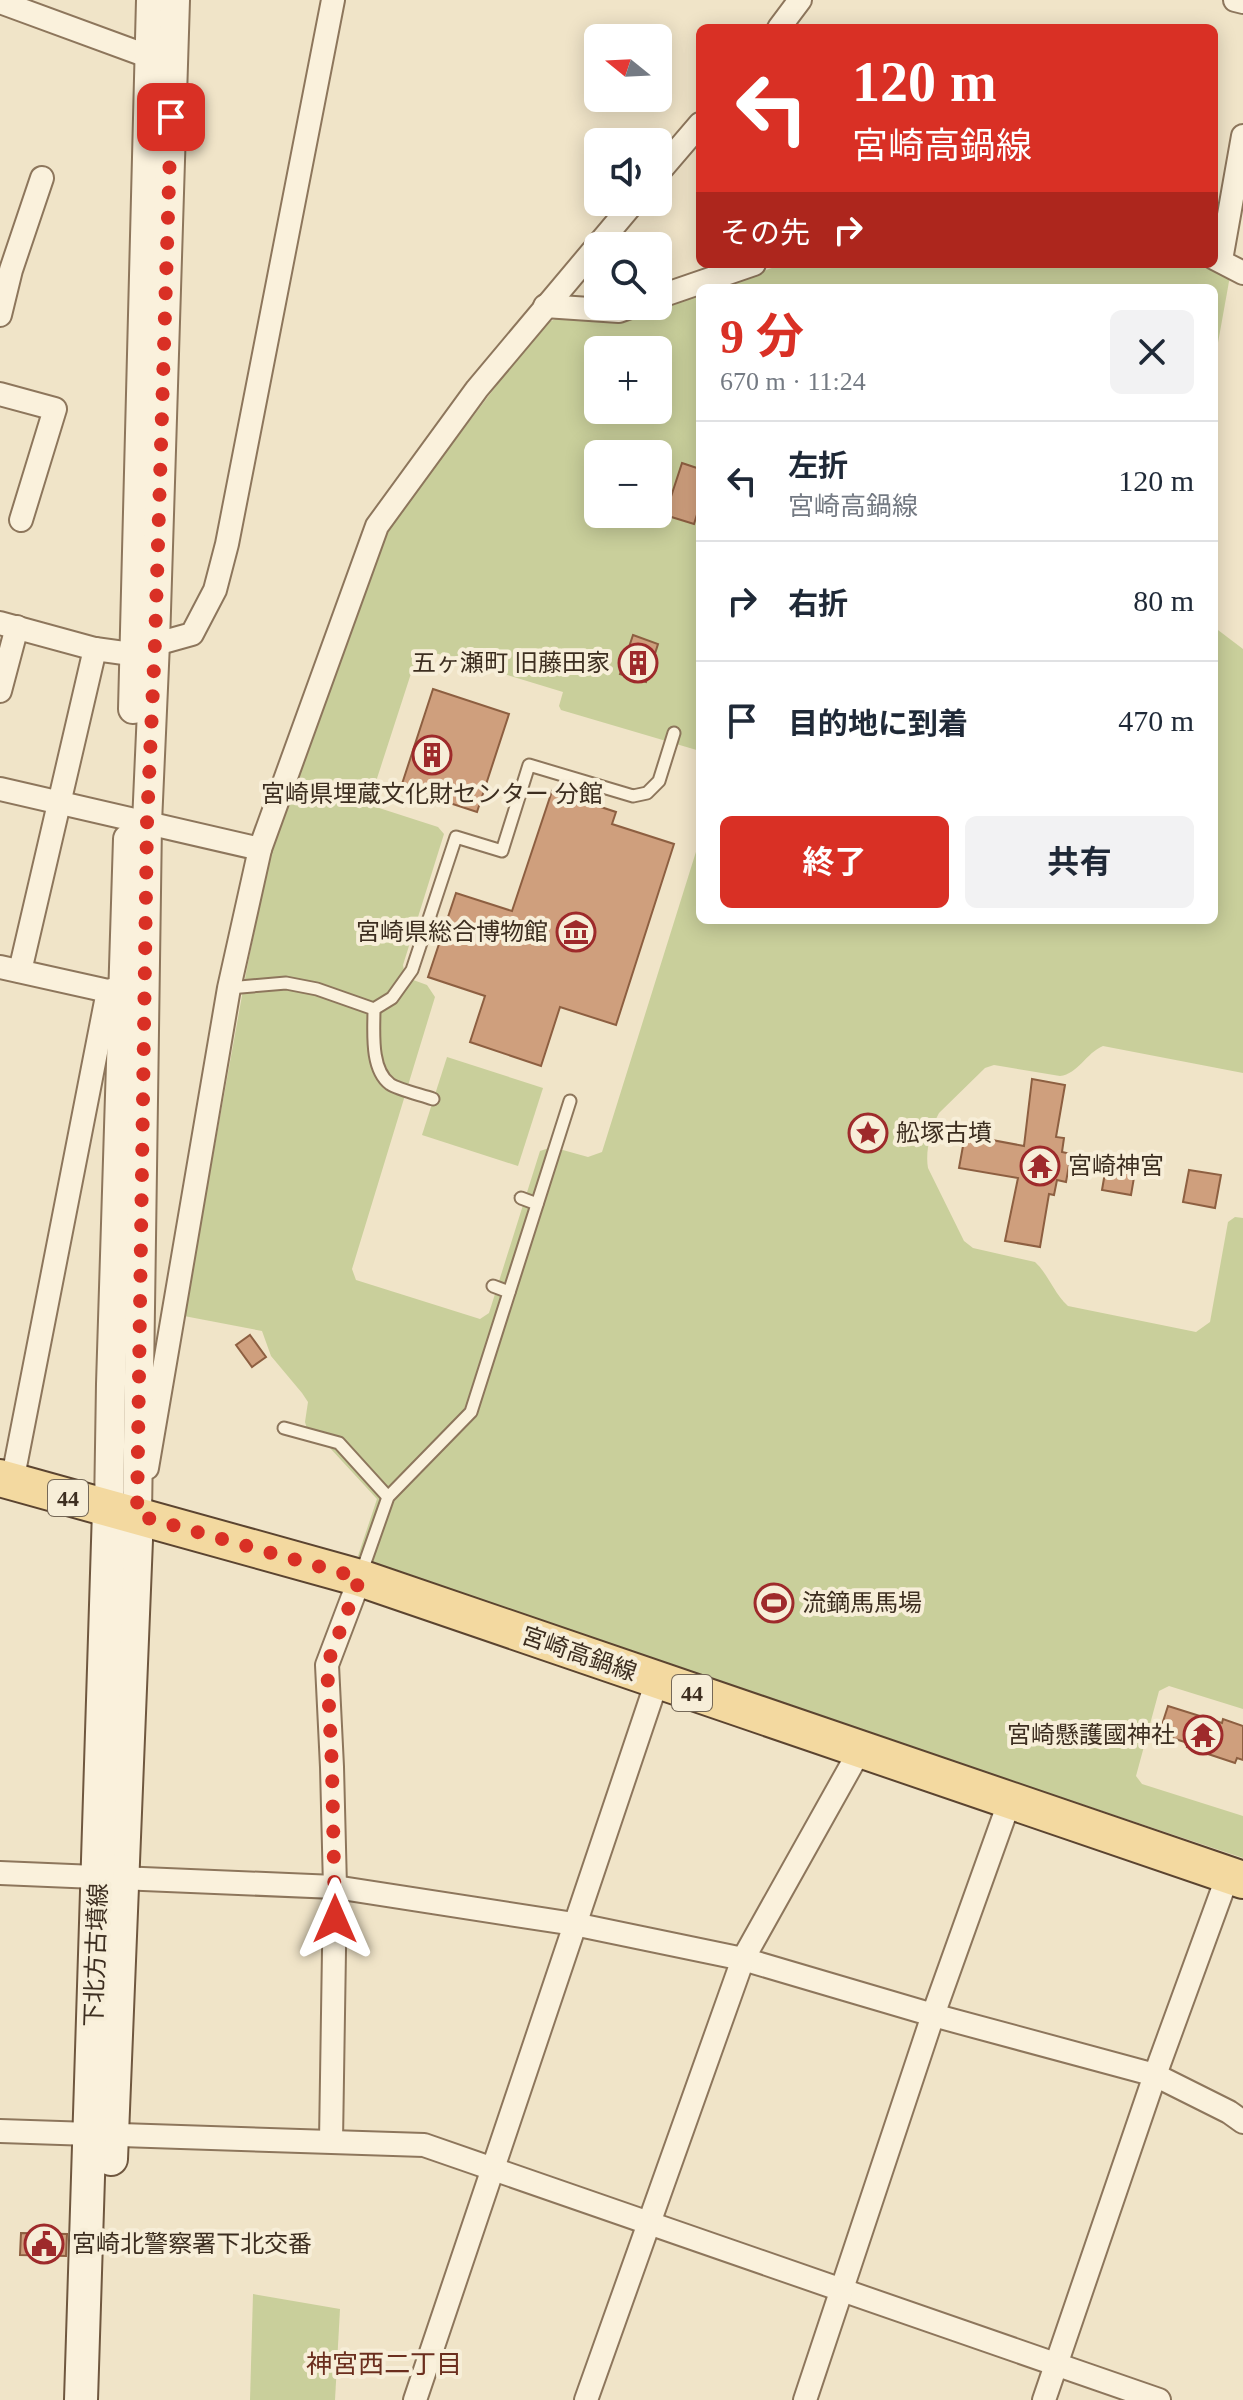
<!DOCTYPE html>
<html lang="ja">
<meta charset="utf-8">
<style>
:root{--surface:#fff;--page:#f2f2f3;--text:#1f2937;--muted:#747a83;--line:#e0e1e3;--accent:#d93025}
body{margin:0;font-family:"Times New Roman","Noto Sans JP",serif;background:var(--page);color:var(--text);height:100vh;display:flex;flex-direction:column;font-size:30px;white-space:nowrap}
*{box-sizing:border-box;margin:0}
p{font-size:26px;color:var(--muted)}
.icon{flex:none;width:44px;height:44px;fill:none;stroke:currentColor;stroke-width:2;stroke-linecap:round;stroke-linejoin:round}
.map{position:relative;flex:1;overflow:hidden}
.side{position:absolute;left:696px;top:284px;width:522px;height:640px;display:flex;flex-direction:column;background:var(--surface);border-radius:12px;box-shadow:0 4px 20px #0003}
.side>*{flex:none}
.hud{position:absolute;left:696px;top:24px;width:522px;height:244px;border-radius:12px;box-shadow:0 4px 20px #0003;background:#d93025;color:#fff;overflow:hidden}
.needle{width:52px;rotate:288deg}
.controls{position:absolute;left:584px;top:24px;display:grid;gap:16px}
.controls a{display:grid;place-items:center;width:88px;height:88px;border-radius:12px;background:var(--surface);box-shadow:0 4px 20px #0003;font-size:40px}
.pin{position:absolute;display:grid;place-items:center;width:68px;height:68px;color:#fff;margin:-34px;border-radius:16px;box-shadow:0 4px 12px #0006}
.me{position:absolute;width:88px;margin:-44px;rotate:0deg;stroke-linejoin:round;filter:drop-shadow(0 0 6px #0008)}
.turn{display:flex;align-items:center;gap:28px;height:168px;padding:0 24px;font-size:36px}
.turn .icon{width:104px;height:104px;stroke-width:2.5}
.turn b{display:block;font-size:56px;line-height:68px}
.then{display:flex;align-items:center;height:76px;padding:0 24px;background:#0003;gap:16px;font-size:30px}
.round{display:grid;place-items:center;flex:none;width:84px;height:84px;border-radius:12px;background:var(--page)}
.headline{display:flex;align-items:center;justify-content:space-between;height:136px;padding:0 24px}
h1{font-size:48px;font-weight:700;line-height:60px;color:var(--accent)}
.primary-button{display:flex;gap:16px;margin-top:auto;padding:16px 24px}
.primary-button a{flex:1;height:92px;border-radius:12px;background:var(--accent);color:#fff;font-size:32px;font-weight:700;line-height:92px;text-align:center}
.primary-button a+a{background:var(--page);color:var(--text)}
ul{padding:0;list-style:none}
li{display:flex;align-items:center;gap:24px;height:120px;padding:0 24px;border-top:2px solid var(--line)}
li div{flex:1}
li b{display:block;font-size:30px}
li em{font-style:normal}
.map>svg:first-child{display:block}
.green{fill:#c9cf9b;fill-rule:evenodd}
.building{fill:#cf9f7d;stroke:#8d5f41;stroke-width:2}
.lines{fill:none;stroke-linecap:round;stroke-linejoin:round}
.service-casing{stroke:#8d765c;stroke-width:15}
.minor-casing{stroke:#8d765c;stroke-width:26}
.tertiary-casing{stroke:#8d765c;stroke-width:32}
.secondary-casing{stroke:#6f573f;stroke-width:36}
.primary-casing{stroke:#5b4430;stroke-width:40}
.service{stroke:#faf1dc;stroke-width:11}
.minor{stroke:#faf1dc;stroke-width:22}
.tertiary{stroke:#faf1dc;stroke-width:28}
.secondary{stroke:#faf1dc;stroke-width:32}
.primary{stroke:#f3d9a0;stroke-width:36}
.route{stroke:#d93025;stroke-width:14;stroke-dasharray:0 25.2}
.labels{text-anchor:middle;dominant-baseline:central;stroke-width:8;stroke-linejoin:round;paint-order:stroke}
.shield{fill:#f7eed8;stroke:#756857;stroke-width:2}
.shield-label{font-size:22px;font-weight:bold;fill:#3d2e20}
.poi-label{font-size:24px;fill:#3d2e20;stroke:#f7eed8;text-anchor:start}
.street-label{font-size:24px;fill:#3d2e20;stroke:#f7eed8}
.neighbourhood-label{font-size:26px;fill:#6b2e1e;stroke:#f7eed8}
</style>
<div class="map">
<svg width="1243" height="2400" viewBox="0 0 1243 2400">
<rect width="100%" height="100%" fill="#f0e4c8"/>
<g class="green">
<path d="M783,264H1193L1230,276L1214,365V288H715Z"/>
<path d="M700,293V751L561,710L559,706L563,692L425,650L417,655L370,800L376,807L438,827L444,834L403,965L405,977L427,985L435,997L352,1269L356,1280L480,1319L489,1313L540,1151L552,1147L588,1157L602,1152L700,839V920H1214V627L1243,649V1073L1103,1046C1086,1053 1078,1074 1060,1076L994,1065L985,1068L939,1113C931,1127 925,1152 928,1168L964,1241L973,1248L1035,1262C1049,1275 1053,1292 1068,1306L1196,1332L1210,1322L1228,1222L1235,1217L1243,1218V1709L1169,1686L1159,1691L1136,1776L1142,1784L1243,1816V1858L692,1674L368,1569L358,1556L377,1499L330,1448L310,1439L305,1422L308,1402L302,1393L271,1356L262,1331L184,1316L247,968L271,850L383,536L542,325L558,318L617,323ZM598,350H658V410H598ZM598,454H658V514H598Z"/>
<path d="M447,1057L543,1088L518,1166L422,1135Z"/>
<path d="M253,2294L340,2309L335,2400H250Z"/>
</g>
<g class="building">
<path d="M682,463L700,469V505L694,524L665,515Z"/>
<path d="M633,635L658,644L646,682L620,674Z"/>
<path d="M433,689L509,714L477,812L401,787Z"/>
<path d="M552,791L616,812L612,824L674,844L616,1025L560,1007L541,1066L470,1042L485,996L428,977L456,893L512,911Z"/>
<path d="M1032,1079L1065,1085L1056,1137L1064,1138L1062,1152L1071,1154L1066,1182L1057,1180L1054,1195L1049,1194L1040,1247L1005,1241L1018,1178L959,1168L965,1135L1024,1146Z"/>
<path d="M1108,1155L1137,1160L1131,1195L1102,1190Z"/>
<path d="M1189,1170L1221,1175L1215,1208L1183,1202Z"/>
<path d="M250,1335L266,1357L252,1367L236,1345Z"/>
<path d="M1168,1706L1222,1723L1223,1719L1243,1726V1760L1237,1758L1235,1763L1187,1747L1188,1743L1159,1734Z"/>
<path d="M21,2233L67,2234L66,2256L20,2255Z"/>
</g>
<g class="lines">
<g class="service-casing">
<g id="service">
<path d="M229,988L286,983L317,989L374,1009C374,1031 370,1069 390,1084C399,1090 422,1095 433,1099"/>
<path d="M374,1009L392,998L412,970L456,837L502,851L529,765L633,796L647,793L659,781L674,733"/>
<path d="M521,1198L537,1204"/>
<path d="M493,1286L509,1292"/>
<path d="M284,1428L339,1443L388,1497"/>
<path d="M361,1574L388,1497L471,1412L570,1101"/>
</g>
</g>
<g class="minor-casing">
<g id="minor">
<path d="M1235,0L1243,2"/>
<path d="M0,2L150,57"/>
<path d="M779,28L800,0"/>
<path d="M658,173L700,124"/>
<path d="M1214,258L1243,273"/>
<path d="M1221,260L1243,136"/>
<path d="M658,297L754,264"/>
<path d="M545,306L619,311L633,306"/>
<path d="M0,315L11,270L42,178"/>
<path d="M0,394L55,409L21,520"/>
<path d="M0,623L95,649L124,653L192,634L215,590L227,544L333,0"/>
<path d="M0,691L17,627"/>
<path d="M0,789L260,849"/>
<path d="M0,967L108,991L121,987"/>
<path d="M20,971L95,649"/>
<path d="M147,1468L229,988L260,849L377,526L477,389L634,202"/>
<path d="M12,1482L108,991"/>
<path d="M0,1873L335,1887L574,1924L743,1959L933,2015L1155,2075L1229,2112L1243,2122"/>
<path d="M0,2131L424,2145L1159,2400"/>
<path d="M331,2141L335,1887L332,1767L327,1665L360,1578"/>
<path d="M415,2400L657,1681"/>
<path d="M586,2400L743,1959L860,1750"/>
<path d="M805,2400L933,2015L1010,1800"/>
<path d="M1044,2400L1155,2075L1228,1875"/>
</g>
</g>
<g class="tertiary-casing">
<g id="tertiary">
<path d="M133,709L151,0"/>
<path d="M109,1510L111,1384L128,839"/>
<path d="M137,1515L147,823L155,643L175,0"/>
</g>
</g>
<g class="secondary-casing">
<g id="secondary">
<path d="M111,2159L137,1515"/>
<path d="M81,2400L109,1510"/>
</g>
</g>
<g class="primary-casing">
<path id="primary" d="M0,1478L360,1578L1243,1880"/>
</g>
<use href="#service" class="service"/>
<use href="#minor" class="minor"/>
<use href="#tertiary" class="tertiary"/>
<use href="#secondary" class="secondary"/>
<use href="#primary" class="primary"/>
</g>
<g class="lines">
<path class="route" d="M171,117L155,643L147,823L137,1515L360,1578L327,1665L332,1767L335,1919"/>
</g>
<defs>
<g id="building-ring" transform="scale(2)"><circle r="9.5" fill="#f7eed8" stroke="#9e2a2b" stroke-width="1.5"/><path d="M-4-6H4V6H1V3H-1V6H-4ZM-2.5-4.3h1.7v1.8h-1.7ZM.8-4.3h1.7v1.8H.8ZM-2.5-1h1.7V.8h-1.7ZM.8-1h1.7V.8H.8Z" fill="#9e2a2b"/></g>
<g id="museum-ring" transform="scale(2)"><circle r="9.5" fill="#f7eed8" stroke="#9e2a2b" stroke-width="1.5"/><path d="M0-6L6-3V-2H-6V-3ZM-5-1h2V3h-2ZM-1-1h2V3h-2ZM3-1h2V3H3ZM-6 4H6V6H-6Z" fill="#9e2a2b"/></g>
<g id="sight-ring" transform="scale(2)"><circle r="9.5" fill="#f7eed8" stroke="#9e2a2b" stroke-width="1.5"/><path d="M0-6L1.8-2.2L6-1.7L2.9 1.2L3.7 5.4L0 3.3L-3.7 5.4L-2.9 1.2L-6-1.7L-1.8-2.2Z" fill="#9e2a2b"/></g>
<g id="temple-ring" transform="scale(2)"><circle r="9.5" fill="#f7eed8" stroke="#9e2a2b" stroke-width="1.5"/><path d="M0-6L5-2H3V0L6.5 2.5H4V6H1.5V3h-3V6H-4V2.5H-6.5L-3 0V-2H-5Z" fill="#9e2a2b"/></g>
<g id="stadium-ring" transform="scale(2)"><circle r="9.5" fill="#f7eed8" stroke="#9e2a2b" stroke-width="1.5"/><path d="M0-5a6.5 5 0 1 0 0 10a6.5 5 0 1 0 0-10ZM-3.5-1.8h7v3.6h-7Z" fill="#9e2a2b"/></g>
<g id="civic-ring" transform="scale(2)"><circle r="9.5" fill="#f7eed8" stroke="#9e2a2b" stroke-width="1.5"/><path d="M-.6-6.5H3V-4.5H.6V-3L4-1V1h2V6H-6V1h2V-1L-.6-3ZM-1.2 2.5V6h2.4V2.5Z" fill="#9e2a2b"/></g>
</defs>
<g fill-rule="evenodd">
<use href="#building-ring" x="638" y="663"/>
<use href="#building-ring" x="432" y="755"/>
<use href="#museum-ring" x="576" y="932"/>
<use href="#sight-ring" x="868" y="1133"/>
<use href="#temple-ring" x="1040" y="1166"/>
<use href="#stadium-ring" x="774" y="1603"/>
<use href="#temple-ring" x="1203" y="1735"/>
<use href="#civic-ring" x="44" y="2244"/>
</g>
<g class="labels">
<g class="shield">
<rect x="48" y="1480" width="40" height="36" rx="6"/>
<rect x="672" y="1675" width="40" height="36" rx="6"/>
</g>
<g class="shield-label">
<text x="68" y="1498">44</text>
<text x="692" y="1693">44</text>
</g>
<g class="poi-label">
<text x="610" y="663" text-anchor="end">五ヶ瀬町 旧藤田家</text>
<text x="432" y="794" text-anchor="middle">宮崎県埋蔵文化財センター 分館</text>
<text x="548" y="932" text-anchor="end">宮崎県総合博物館</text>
<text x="896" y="1133">舩塚古墳</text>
<text x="1068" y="1166">宮崎神宮</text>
<text x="802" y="1603">流鏑馬馬場</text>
<text x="1175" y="1735" text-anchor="end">宮崎懸護國神社</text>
<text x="72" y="2244">宮崎北警察署下北交番</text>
</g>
<g class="street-label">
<text transform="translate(579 1654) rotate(19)">宮崎高鍋線</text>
<text transform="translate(96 1955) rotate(-88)">下北方古墳線</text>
</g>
<g class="neighbourhood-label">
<text x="384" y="2364">神宮西二丁目</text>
</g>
</g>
</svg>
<div class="controls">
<a><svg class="needle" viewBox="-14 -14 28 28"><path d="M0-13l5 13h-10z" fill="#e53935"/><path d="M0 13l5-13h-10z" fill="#747a83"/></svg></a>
<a><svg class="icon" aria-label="sound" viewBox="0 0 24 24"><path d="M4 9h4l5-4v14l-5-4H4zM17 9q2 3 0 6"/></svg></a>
<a><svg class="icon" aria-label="search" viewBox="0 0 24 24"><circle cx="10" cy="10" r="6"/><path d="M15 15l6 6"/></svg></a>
<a>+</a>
<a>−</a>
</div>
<div class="pin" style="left:171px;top:117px;background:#d93025"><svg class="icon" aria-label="arrive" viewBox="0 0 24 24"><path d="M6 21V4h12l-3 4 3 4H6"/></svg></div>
<svg class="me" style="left:335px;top:1919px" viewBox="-20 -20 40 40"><path d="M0-17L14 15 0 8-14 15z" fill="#d93025" stroke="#fff" stroke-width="4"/></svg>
<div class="hud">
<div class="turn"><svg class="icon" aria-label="left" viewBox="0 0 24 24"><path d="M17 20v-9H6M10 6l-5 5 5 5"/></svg><div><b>120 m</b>宮崎高鍋線</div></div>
<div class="then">その先<svg class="icon" aria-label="right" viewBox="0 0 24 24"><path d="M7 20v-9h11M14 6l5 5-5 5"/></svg></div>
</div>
<section class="side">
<div class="headline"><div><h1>9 分</h1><p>670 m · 11:24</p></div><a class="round"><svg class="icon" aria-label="close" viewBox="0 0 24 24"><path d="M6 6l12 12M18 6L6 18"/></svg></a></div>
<ul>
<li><svg class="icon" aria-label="left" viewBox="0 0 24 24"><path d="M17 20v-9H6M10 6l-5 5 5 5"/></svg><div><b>左折</b><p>宮崎高鍋線</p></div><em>120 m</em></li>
<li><svg class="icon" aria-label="right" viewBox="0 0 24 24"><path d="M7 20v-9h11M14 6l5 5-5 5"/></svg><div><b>右折</b></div><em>80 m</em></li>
<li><svg class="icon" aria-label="arrive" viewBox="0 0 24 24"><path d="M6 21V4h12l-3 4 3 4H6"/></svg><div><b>目的地に到着</b></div><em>470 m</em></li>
</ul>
<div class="primary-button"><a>終了</a><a>共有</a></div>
</section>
</div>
